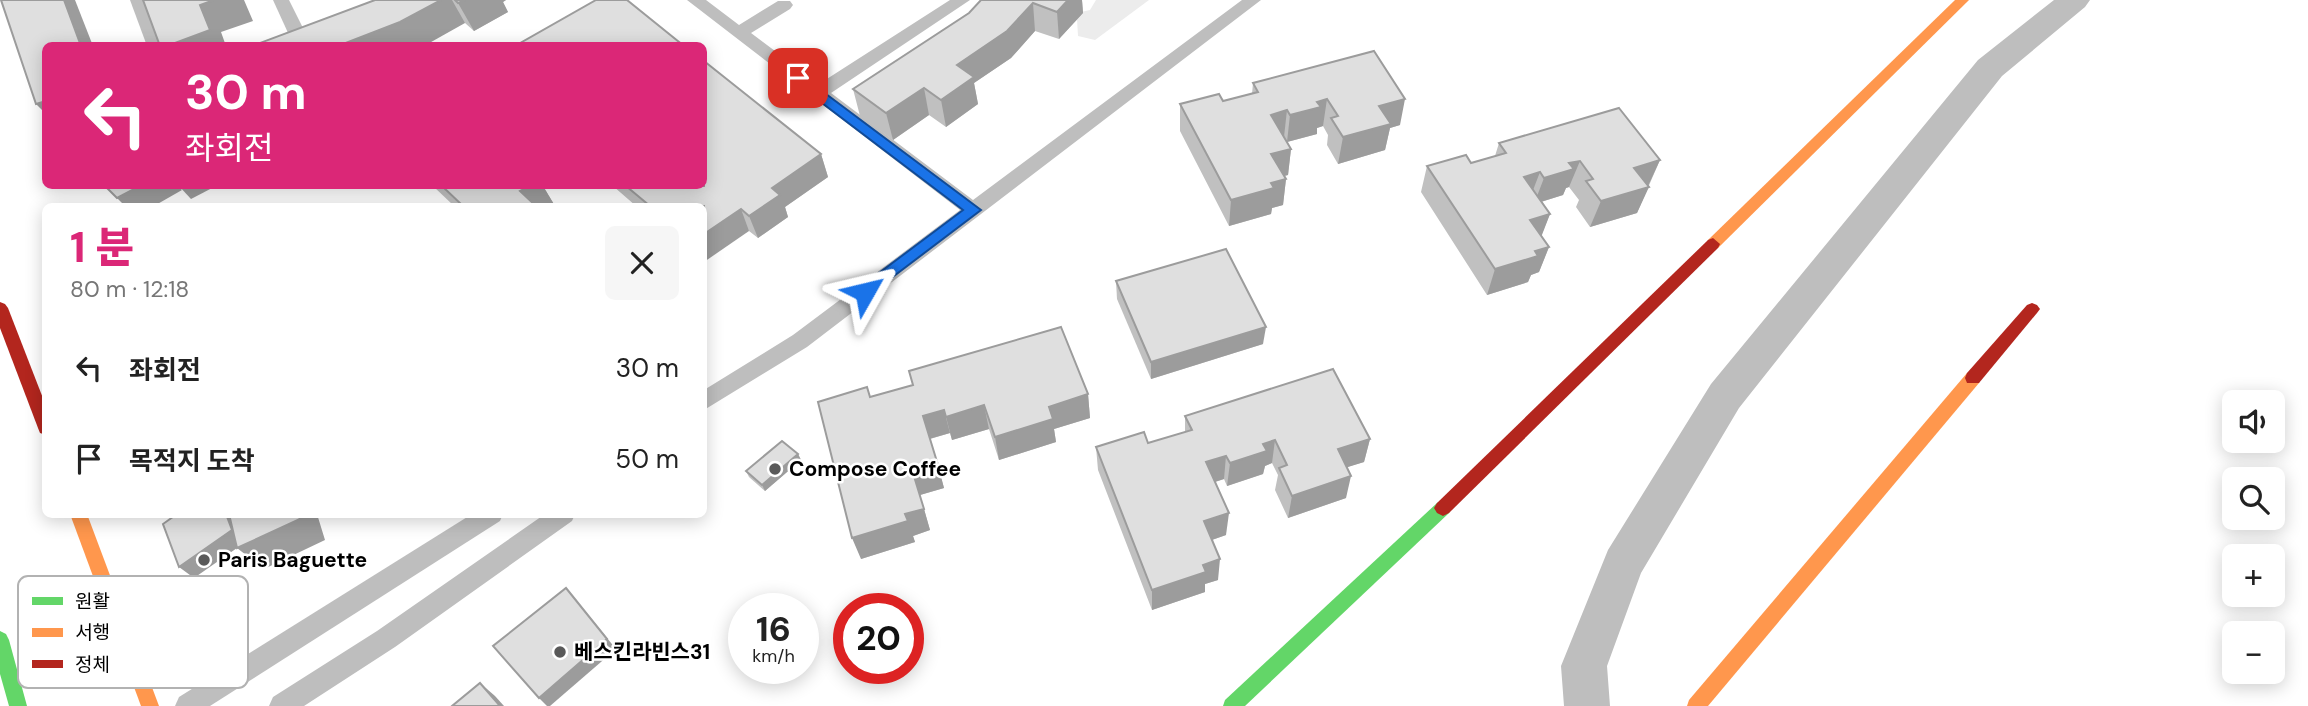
<!DOCTYPE html>
<html lang="ko">
<meta charset="utf-8">
<style>
:root{--surface:#fff;--page:#f6f6f6;--text:#222;--muted:#767676;--accent:#db2777}
body{margin:0;font-family:"DM Sans","Noto Sans KR",sans-serif;background:var(--page);color:var(--text);height:100vh;display:flex;flex-direction:column;font-size:26px;white-space:nowrap}
*{box-sizing:border-box;margin:0}
p{font-size:23px;color:var(--muted)}
.icon{flex:none;width:38px;height:38px;fill:none;stroke:currentColor;stroke-width:2;stroke-linecap:round;stroke-linejoin:round}
.map{position:relative;flex:1;overflow:hidden}
.details{position:absolute;left:42px;top:203px;width:665px;height:315px;display:flex;flex-direction:column;background:var(--surface);border-radius:10px;box-shadow:0 4px 18px #0003}
.details>*{flex:none}
.hud{position:absolute;left:42px;top:42px;width:665px;height:147px;border-radius:10px;box-shadow:0 4px 18px #0003;background:#db2777;color:#fff;overflow:hidden}
.tools{position:absolute;left:2222px;top:390px;display:grid;gap:14px}
.tools a{display:grid;place-items:center;width:63px;height:63px;border-radius:10px;background:var(--surface);box-shadow:0 4px 18px #0003;font-size:35px}
.speed{position:absolute;left:728px;top:593px;display:flex;gap:14px;font-size:35px;font-weight:700;text-align:center}
.speed>*{display:grid;place-content:center;width:91px;height:91px;border-radius:50%;background:var(--surface);box-shadow:0 4px 18px #0003;line-height:1}
.speed small{font-size:18px;font-weight:400}
.speed .limit{border:10px solid #d22;background:#fff;color:#111}
.pin{position:absolute;display:grid;place-items:center;width:60px;height:60px;color:#fff;margin:-30px;border-radius:14px;box-shadow:0 4px 10px #0006}
.me{position:absolute;width:77px;margin:-38px;rotate:53deg;stroke-linejoin:round;filter:drop-shadow(0 0 5px #0008)}
.turn{display:flex;align-items:center;gap:24px;height:147px;padding:0 28px;font-size:32px}
.turn .icon{width:91px;height:91px;stroke-width:2.5}
.turn b{display:block;font-size:49px;line-height:60px}
.round{display:grid;place-items:center;flex:none;width:74px;height:74px;border-radius:10px;background:var(--page)}
.overview{display:flex;align-items:center;justify-content:space-between;height:119px;padding:0 28px}
h1{font-size:42px;font-weight:800;line-height:52px;color:var(--accent)}
ul{padding:0;list-style:none}
li{display:flex;align-items:center;gap:21px;height:91px;padding:0 28px}
li div{flex:1}
li b{display:block;font-size:26px}
li em{font-style:normal}
.map>svg:first-child{display:block}
.green{fill:#ececec}
.lines{fill:none;stroke-linecap:round;stroke-linejoin:round}
.lane{fill:#bebebe;fill-rule:evenodd}
.street{fill:#bebebe;fill-rule:evenodd}
.fast{fill:#63d668;fill-rule:evenodd}
.slow{fill:#ff974d;fill-rule:evenodd}
.jam{fill:#b3261e;fill-rule:evenodd}
.wall{fill:#c0c0c0}
.shaded-wall{fill:#9c9c9c}
.building{fill:#dfdfdf;stroke:#9c9c9c;stroke-width:2}
.route{fill:#1a73e8;stroke:#114b97;stroke-width:2}
.poi-dot{fill:#595959;stroke:#fff;stroke-width:2.5}
.labels{text-anchor:middle;dominant-baseline:central;stroke-width:5;stroke-linejoin:round;paint-order:stroke}
.poi-label{font-size:21px;font-weight:bold;fill:#000;stroke:#fff;text-anchor:start}
.key{fill:#fff;stroke:#b2b2b2;stroke-width:2}
.key-label{font-size:19px;fill:#000}
</style>
<div class="map">
<svg width="2308" height="706" viewBox="0 0 2308 706">
<rect width="100%" height="100%" fill="#fff"/>
<path class="green" d="M1096,0H1149L1095,40L1078,36L1077,19L1081,12L1090,10Z"/>
<g class="lines">
<g class="lane">
<path d="M130,0H146L165,46H147Z"/>
<path d="M273,0H289L312,46H294Z"/>
<path d="M687,0H706L739,25L778,1H790L793,5L790,9L751,33L819,84L950,0H970L831,93L973,200L1242,0H1261L807,347L704,410V390L793,335L960,210Z"/>
<path d="M472,514H503L500,521L210,706H175L179,697Z"/>
<path d="M545,514H575L572,521L395,647L304,706H269L273,697L377,631Z"/>
</g>
<path class="street" d="M2054,0H2090L2085,7L2002,76L1739,408L1641,573L1607,666L1610,706H1564L1561,666L1608,550L1711,384L1978,60Z"/>
<g class="fast">
<path d="M1443,500L1449,503L1452,508L1449,513L1245,706H1223L1225,700L1437,503Z"/>
<path d="M0,631L6,634L9,640L27,706H9L0,674Z"/>
</g>
<g class="slow">
<path d="M1955,0H1969L1718,248H1708L1706,244L1708,240Z"/>
<path d="M1973,371L1979,373L1981,378L1979,383L1708,706H1687L1689,700L1967,373Z"/>
<path d="M70,514H87L159,706H141Z"/>
</g>
<g class="jam">
<path d="M1713,238L1720,244L1718,248L1449,513L1443,516L1437,513L1434,508L1437,503L1708,240Z"/>
<path d="M0,302L5,304L8,308L46,406V435L40,433L38,428L0,328Z"/>
<path d="M2032,303L2037,305L2040,309L2037,313L1979,383H1967L1965,378L1967,373L2027,305Z"/>
</g>
</g>
<g class="wall">
<path d="M375,0H506L503,2L508,12L474,31L465,23Z"/>
<path d="M981,0H1082L1083,13L1059,39L1035,31L1011,58L974,83L978,104L946,127L929,115L893,140L860,116L853,89L969,13Z"/>
<path d="M1374,51L1400,125L1390,128L1385,150L1338,164L1327,145L1328,135L1323,126L1317,128V134L1287,142L1291,149L1288,175L1284,176L1286,179L1283,205L1272,208L1271,214L1229,226L1180,131V104L1223,101L1252,94L1253,83Z"/>
<path d="M1499,143L1660,160L1637,213L1590,227L1576,207L1579,200L1569,187L1566,188L1563,195L1541,202L1550,214L1541,236L1549,247L1539,272L1531,275L1528,282L1487,295L1421,192L1427,166L1471,163L1495,156Z"/>
<path d="M821,154L828,177L785,207L788,217L758,238L749,231L704,206H636L613,186H704Z"/>
<path d="M433,186H543L555,206H454Z"/>
<path d="M1116,281L1263,344L1151,379L1117,299Z"/>
<path d="M867,387L870,397L1088,394L1090,418L1054,429L1056,442L999,460L989,429L952,440L950,433L930,439L944,488L920,495L930,530L913,536L915,542L861,559Z"/>
<path d="M1185,416L1370,439L1364,462L1347,467L1346,498L1288,518L1275,490L1278,475L1272,463L1265,466L1263,474L1227,486L1224,479L1215,482L1226,535L1212,540L1218,580L1205,584V592L1152,610L1098,470L1096,447L1148,443L1185,432Z"/>
<path d="M798,454L801,460L765,491L749,477L746,471Z"/>
</g>
<g class="shaded-wall">
<path d="M64,0H75L93,46H81Z"/>
<path d="M214,0H244L253,21L221,32L226,46H167L200,5Z"/>
<path d="M441,0H452L465,23L424,46H338Z"/>
<path d="M465,0H506L503,2L508,12L474,31L458,3Z"/>
<path d="M1068,0H1082L1083,13L1059,39L1057,12Z"/>
<path d="M1033,3L1035,31L1011,58L974,83L978,104L946,127L941,100L957,65Z"/>
<path d="M924,88L929,115L893,140L886,113Z"/>
<path d="M1327,99L1323,126L1317,128V134L1287,142L1290,115L1317,102Z"/>
<path d="M1405,99L1400,125L1390,128L1385,150L1338,164L1343,137L1379,106Z"/>
<path d="M46,101V114L36,104Z"/>
<path d="M1287,110L1284,137L1271,115Z"/>
<path d="M1291,149L1288,175L1268,180L1271,154Z"/>
<path d="M821,154L828,177L785,207L788,217L758,238L749,216L772,188Z"/>
<path d="M1660,160L1648,186L1634,168Z"/>
<path d="M1580,161L1569,187L1566,188L1563,195L1534,204L1544,178L1569,163Z"/>
<path d="M1540,172L1530,198L1524,177Z"/>
<path d="M1286,179L1283,205L1272,208L1271,214L1229,226L1231,200L1271,183Z"/>
<path d="M140,186H178L182,190L154,206H125L117,198Z"/>
<path d="M179,186H216L191,199Z"/>
<path d="M530,186H543L555,206H529L520,191Z"/>
<path d="M1649,187L1637,213L1590,227L1601,201Z"/>
<path d="M741,209L749,231L704,262V234Z"/>
<path d="M1550,214L1540,240L1530,220Z"/>
<path d="M1549,247L1539,272L1531,275L1528,282L1487,295L1495,269L1535,251Z"/>
<path d="M1266,327L1263,344L1151,379V362Z"/>
<path d="M1088,394L1090,418L1054,429L1056,442L999,460L995,437L1049,407Z"/>
<path d="M984,405L989,429L952,440L946,417Z"/>
<path d="M944,410L950,433L929,439L923,416Z"/>
<path d="M1370,439L1364,462L1332,472L1338,449Z"/>
<path d="M1275,440L1272,463L1265,466L1263,474L1227,486L1230,463L1263,444Z"/>
<path d="M798,454L801,460L765,491L762,485Z"/>
<path d="M1226,456L1224,479L1205,485L1206,462Z"/>
<path d="M938,465L944,488L920,495L930,530L913,536L915,542L861,559L852,538L905,514L913,473Z"/>
<path d="M1351,476L1346,498L1288,518L1292,496Z"/>
<path d="M1229,513L1226,535L1203,543L1204,521Z"/>
<path d="M226,514H317L325,540L264,569L237,548L194,578L179,567Z"/>
<path d="M1220,559L1218,580L1205,584V592L1152,610V590L1203,565Z"/>
<path d="M566,588L616,649L550,706H547L539,698Z"/>
<path d="M480,683L495,696L504,706H500Z"/>
</g>
<g class="building">
<path d="M1,0H64L81,46H46V101L36,104Z"/>
<path d="M143,0H214L200,5L210,30L167,46H160Z"/>
<path d="M375,0H441L400,22L338,46H252Z"/>
<path d="M455,0H465L458,3Z"/>
<path d="M596,0H627L684,46H515Z"/>
<path d="M981,0H1068L1057,12L1033,3L1007,31L957,65L974,77L941,100L924,88L886,113L853,89L969,13Z"/>
<path d="M1374,51L1405,99L1379,106L1391,124L1343,137L1331,118L1338,116L1327,99L1317,102L1321,107L1290,115L1287,110L1271,115L1291,149L1271,154L1286,179L1271,183L1274,188L1231,200L1180,104L1219,94L1223,101L1258,92L1253,83Z"/>
<path d="M704,61L821,154L772,188L780,195L749,216L741,209L704,234V206H650L626,186H704Z"/>
<path d="M1619,108L1660,160L1634,168L1649,187L1601,201L1586,181L1593,179L1580,161L1569,163L1574,169L1544,178L1540,172L1524,177L1550,214L1530,220L1549,247L1535,251L1538,256L1495,269L1427,166L1466,155L1471,163L1506,153L1499,143Z"/>
<path d="M105,186H140L117,198Z"/>
<path d="M442,186H530L520,191L536,206H463Z"/>
<path d="M1226,249L1266,327L1151,362L1116,281Z"/>
<path d="M1061,327L1088,394L1049,407L1053,419L995,437L984,405L946,417L944,410L923,416L938,465L913,473L924,509L905,514L908,521L852,538L818,402L867,387L870,397L913,385L909,371Z"/>
<path d="M1333,369L1370,439L1338,449L1351,476L1292,496L1279,468L1287,465L1275,440L1263,444L1267,451L1230,463L1226,456L1206,462L1229,513L1204,521L1220,559L1203,565L1206,572L1152,590L1096,447L1144,432L1148,443L1192,430L1185,416Z"/>
<path d="M782,441L798,454L762,485L746,471Z"/>
<path d="M177,514H226L232,530L179,567L163,524Z"/>
<path d="M229,514H298L300,519L237,548Z"/>
<path d="M566,588L607,639L539,698L493,646Z"/>
<path d="M480,683L500,706H452Z"/>
</g>
<path class="route" d="M798,73L981,210L865,298L859,296L857,292L859,288L963,210L793,81L791,78Z"/>
<g class="poi-dot">
<circle cx="775" cy="469" r="7"/>
<circle cx="204" cy="560" r="7"/>
<circle cx="560" cy="652" r="7"/>
</g>
<g class="labels">
<g class="poi-label">
<text x="789" y="469">Compose Coffee</text>
<text x="218" y="560">Paris Baguette</text>
<text x="574" y="652">베스킨라빈스31</text>
</g>
</g>
<rect x="18" y="576" width="230" height="112" rx="10" class="key"/>
<rect x="32" y="597" width="31" height="8" fill="#63d668"/>
<rect x="32" y="628" width="31" height="9" fill="#ff974d"/>
<rect x="32" y="660" width="31" height="8" fill="#b3261e"/>
<g class="key-label">
<text x="75" y="608">원활</text>
<text x="75" y="639">서행</text>
<text x="75" y="671">정체</text>
</g>
</svg>
<div class="tools">
<a><svg class="icon" aria-label="sound" viewBox="0 0 24 24"><path d="M4 9h4l5-4v14l-5-4H4zM17 9q2 3 0 6"/></svg></a>
<a><svg class="icon" aria-label="search" viewBox="0 0 24 24"><circle cx="10" cy="10" r="6"/><path d="M15 15l6 6"/></svg></a>
<a>+</a>
<a>−</a>
</div>
<div class="speed"><div>16<small>km/h</small></div><div class="limit">20</div></div>
<div class="pin" style="left:798px;top:78px;background:#d93025"><svg class="icon" aria-label="arrive" viewBox="0 0 24 24"><path d="M6 21V4h12l-3 4 3 4H6"/></svg></div>
<svg class="me" style="left:865px;top:292px" viewBox="-20 -20 40 40"><path d="M0-17L14 15 0 8-14 15z" fill="#1a73e8" stroke="#fff" stroke-width="4"/></svg>
<div class="hud">
<div class="turn"><svg class="icon" aria-label="left" viewBox="0 0 24 24"><path d="M17 20v-9H6M10 6l-5 5 5 5"/></svg><div><b>30 m</b>좌회전</div></div>
</div>
<section class="details">
<div class="overview"><div><h1>1 분</h1><p>80 m · 12:18</p></div><a class="round"><svg class="icon" aria-label="close" viewBox="0 0 24 24"><path d="M6 6l12 12M18 6L6 18"/></svg></a></div>
<ul>
<li><svg class="icon" aria-label="left" viewBox="0 0 24 24"><path d="M17 20v-9H6M10 6l-5 5 5 5"/></svg><div><b>좌회전</b></div><em>30 m</em></li>
<li><svg class="icon" aria-label="arrive" viewBox="0 0 24 24"><path d="M6 21V4h12l-3 4 3 4H6"/></svg><div><b>목적지 도착</b></div><em>50 m</em></li>
</ul>
</section>
</div>
